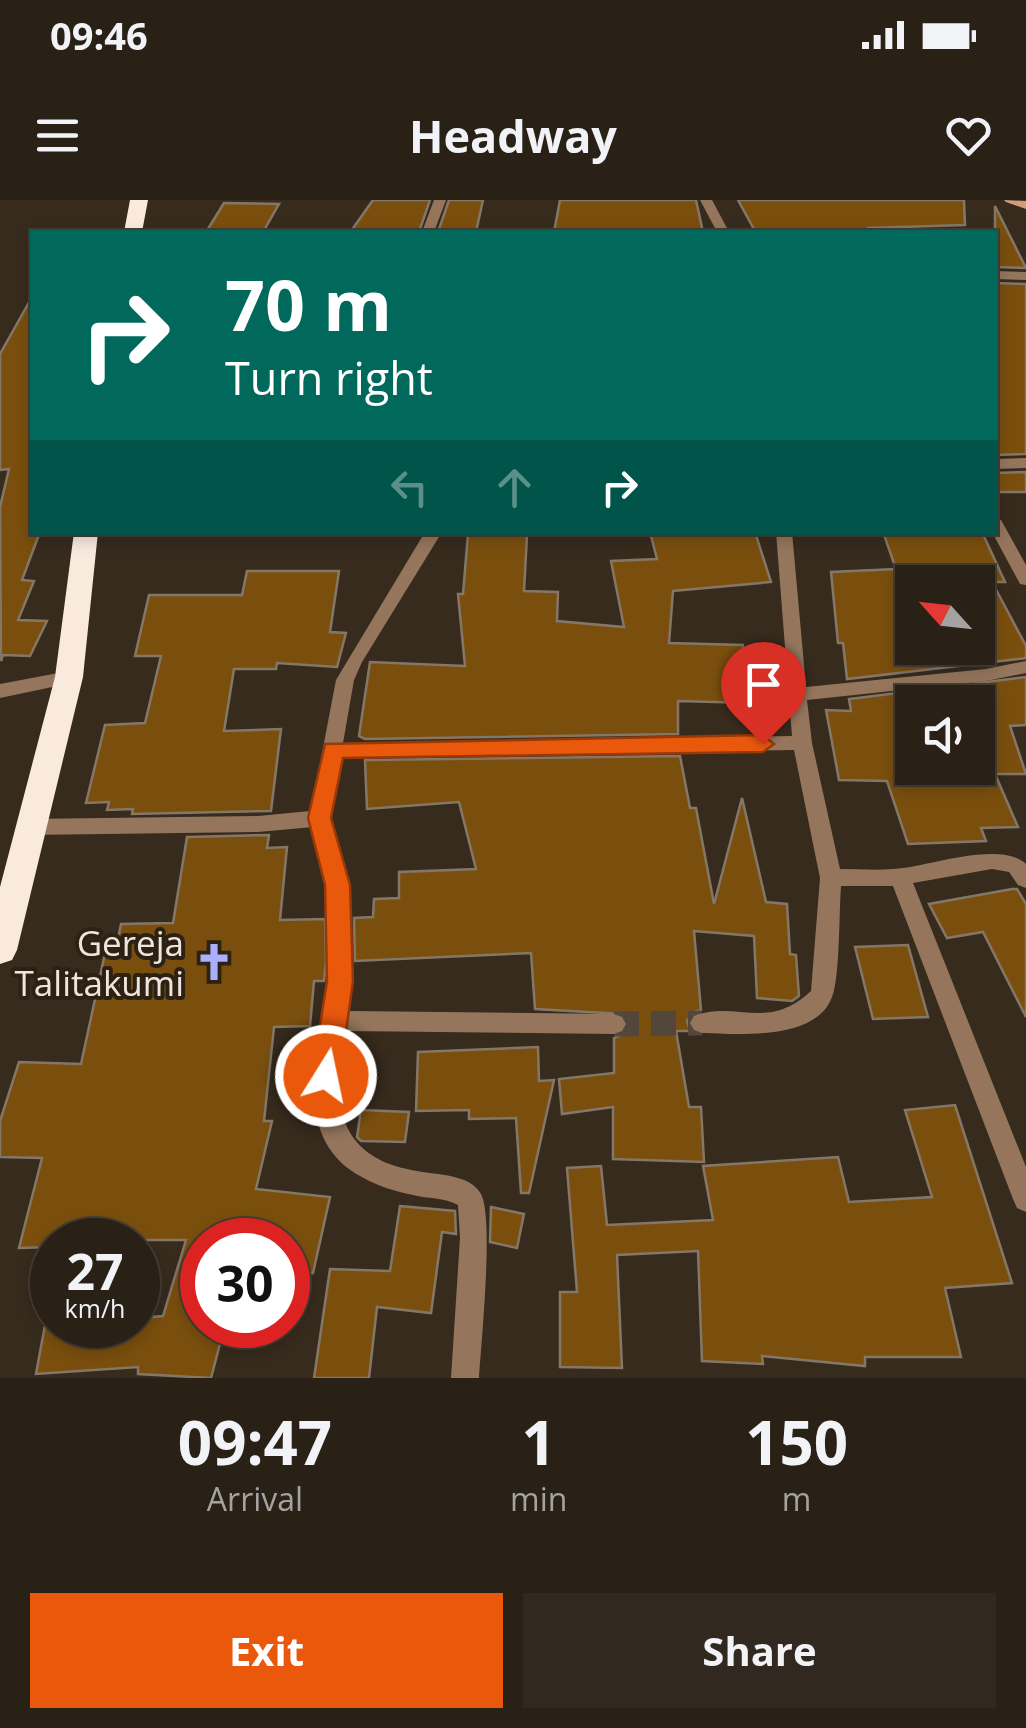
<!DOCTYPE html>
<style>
:root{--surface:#292016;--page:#31281f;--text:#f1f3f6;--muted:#a5a3a1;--line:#453e35;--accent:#ea580c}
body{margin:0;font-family:"Open Sans",sans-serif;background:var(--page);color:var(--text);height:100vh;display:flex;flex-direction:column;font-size:38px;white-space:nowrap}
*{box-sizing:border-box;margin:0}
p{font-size:32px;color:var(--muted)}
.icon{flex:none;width:55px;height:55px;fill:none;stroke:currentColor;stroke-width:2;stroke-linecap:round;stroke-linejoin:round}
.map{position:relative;height:1178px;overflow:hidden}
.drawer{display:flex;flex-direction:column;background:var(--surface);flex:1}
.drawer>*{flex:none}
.banner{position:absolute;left:30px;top:30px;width:968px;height:305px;border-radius:0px;box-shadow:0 5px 15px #0003,0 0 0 2px var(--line);background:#00695c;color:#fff;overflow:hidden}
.needle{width:65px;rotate:297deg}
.controls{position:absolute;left:895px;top:365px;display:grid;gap:20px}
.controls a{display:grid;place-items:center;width:100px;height:100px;border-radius:0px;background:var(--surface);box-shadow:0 5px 15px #0003,0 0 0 2px var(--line);font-size:50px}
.speed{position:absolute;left:30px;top:1018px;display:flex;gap:20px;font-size:50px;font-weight:700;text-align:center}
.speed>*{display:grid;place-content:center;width:130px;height:130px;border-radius:50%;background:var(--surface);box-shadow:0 5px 15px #0003,0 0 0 2px var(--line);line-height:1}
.speed small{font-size:25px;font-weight:400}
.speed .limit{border:15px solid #d22;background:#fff;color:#111}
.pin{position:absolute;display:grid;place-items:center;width:85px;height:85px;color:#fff;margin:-102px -42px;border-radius:50% 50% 50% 0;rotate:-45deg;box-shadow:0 0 10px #0007}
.pin .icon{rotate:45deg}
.me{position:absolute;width:110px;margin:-55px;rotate:10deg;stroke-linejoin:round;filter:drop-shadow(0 0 8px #0008)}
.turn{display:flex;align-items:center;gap:35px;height:210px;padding:0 30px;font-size:45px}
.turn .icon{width:130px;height:130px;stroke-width:2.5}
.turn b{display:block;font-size:70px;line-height:85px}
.lanes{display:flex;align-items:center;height:95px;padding:0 30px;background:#0003;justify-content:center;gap:50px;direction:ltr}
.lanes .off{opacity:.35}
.eta{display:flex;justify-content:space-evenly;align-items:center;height:170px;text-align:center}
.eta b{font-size:60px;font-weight:700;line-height:70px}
.cta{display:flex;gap:20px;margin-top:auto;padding:20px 30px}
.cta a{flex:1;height:115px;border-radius:0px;background:var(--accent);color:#fff;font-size:40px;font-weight:700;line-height:115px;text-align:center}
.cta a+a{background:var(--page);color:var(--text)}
.status{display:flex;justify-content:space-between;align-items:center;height:70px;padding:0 50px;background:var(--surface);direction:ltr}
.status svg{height:28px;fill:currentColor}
header{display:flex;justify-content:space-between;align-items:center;height:130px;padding:0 30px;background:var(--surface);font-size:45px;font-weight:700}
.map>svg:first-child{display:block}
.building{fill:#7a4f0e;stroke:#857767;stroke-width:2.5;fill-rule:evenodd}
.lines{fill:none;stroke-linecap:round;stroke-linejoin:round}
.street-tunnel{stroke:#52473a;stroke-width:25;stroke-dasharray:25 12;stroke-linecap:butt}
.lane{fill:#95765d;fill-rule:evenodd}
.street{fill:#95765d;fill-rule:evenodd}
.secondary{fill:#d09f77;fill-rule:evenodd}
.highway{fill:#faeade;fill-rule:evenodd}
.route{fill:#ea580c;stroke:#983908;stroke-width:2.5}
.labels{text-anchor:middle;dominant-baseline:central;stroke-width:8;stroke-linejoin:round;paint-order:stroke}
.poi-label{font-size:35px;fill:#eee6dd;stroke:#2d2114;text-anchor:end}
</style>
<div class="status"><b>09:46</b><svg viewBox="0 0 49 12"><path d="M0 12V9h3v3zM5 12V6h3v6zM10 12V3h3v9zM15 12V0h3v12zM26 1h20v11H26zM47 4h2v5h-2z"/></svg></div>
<header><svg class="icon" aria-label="menu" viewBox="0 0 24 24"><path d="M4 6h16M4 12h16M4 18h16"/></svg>Headway<svg class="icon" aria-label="heart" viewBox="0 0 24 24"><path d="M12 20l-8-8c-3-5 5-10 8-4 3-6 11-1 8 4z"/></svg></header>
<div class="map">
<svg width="1026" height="1178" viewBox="0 0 1026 1178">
<rect width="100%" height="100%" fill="#372b1d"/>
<g class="building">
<path d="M373,0H430L419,32L351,31Z"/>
<path d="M449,0H483L476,32H438Z"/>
<path d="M560,0H696L703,32H554Z"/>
<path d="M738,0H964L965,25L869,28L872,32L755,31Z"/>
<path d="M224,3L279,4L263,32H206Z"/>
<path d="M995,6L1026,68L995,67Z"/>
<path d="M995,83L1026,84V254L995,255Z"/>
<path d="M32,97V332H40L22,380L34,381L18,420L47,421L30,456L3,455L1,461L0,307L9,269L0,270V154Z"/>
<path d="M1026,272V292H995V273Z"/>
<path d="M650,332H755L771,382L673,391L669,443L743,445L749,503L678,501V534L365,539L359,536L370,462L465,466L458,394H463L468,334L527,336L524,391L558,392L557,421L624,427L611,361L657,359Z"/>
<path d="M883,332H982L1005,382H992L1026,446V458L847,479L843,443H838L831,372L896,369ZM912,382H978V448H912Z"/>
<path d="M247,371H339L330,432L346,433L337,467L277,463L276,469H234L224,531L281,529L271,611L132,614L133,609L107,610L109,602L86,603L105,525L145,523L161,456H135L149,395H242Z"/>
<path d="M1026,477V525L1010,526L1026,574H995L1018,627L981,628L986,641L908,644L887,581L839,580L826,510L851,511L849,499ZM912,502H978V568H912Z"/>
<path d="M680,556L690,608H696L714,704L742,598L766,702L787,704L790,754L796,755L799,796L792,801L757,798L754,736L694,731L701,810L693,812L687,821L690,831H676L689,907H701L704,962L613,959V907L562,914L559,879L614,873V838L623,834L629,826L623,814L535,809L531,753L355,761L354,718L373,717L374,699L399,698V672L476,669L459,602L367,609L365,560Z"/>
<path d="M269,635L267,648L287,647L280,720L325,719L326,762L324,781H314L310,826L274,827L264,921H272L256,989L330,997L313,1073L288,1070V1040H202V1125H225L211,1178L138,1174V1167L36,1174L45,1125H138V1118L163,1116L186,1040H52V1047L19,1048L42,958L0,957V921L19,862L81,864L107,744H117L121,724L173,723L187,637Z"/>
<path d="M1012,689H1017L1026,704V817L983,732L947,738L929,704Z"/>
<path d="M908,745L928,817L873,819L855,747Z"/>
<path d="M538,847L539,881L554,880L529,993H521L516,918L469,919V910L416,911L418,852Z"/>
<path d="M955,905L1012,1083L945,1088L961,1157H865V1166L762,1156L763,1164L702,1161L698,1051L617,1055L622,1168L560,1167V1092H577L567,968L601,966L607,1025L713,1020L703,966L838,957L849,1002L932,997L905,910Z"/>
<path d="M361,910L409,912L405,942L361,941L357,937Z"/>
<path d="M400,1006L455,1011L456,1034L442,1032L431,1113L377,1107L369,1178H314L330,1069L390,1071Z"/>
<path d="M491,1007L524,1014L517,1048L490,1042Z"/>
</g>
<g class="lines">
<path class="street-tunnel" d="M614,824L702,823"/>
<path class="lane" d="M69,471L78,477L76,482L0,498V484Z"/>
<g class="street">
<path d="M434,0H446L434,32H422Z"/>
<path d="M700,0H712L729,32H717Z"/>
<path d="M995,71L1026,72V80L995,79Z"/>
<path d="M1026,258V268L995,269V259Z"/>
<path d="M995,319L1001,320L1026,365V385L1020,384L992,332H995Z"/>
<path d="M425,332H442L362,462L354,480L343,543L792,536L776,332H792L806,487L986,469L1026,461V473L986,481L807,500L812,543L840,669C861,669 882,671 903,668C935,664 1001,641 1026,664V688L1018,685L1009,672L992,669L913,683L1026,967V1012L1017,1008L1013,999L893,686H841C839,711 840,778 832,797C816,841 738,834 702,833L694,830L690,823L694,816C737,800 767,832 811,791L820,678L794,550L341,557L330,618L349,693L352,744L349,811L614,814L622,817L626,824L622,831L614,834L345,831C331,900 335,958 417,971C437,975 470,974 481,994C494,1018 481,1144 479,1178H451L460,1038L458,1005C444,997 428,999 413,995C391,991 367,982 349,969C288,923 325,834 329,772C331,723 328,673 313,627L258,632L28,635L21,633L18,627L21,621L28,619L258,616L311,611L336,480Z"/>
</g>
<path class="secondary" d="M1004,0L1026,1V9L1006,2Z"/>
<g class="highway">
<path d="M130,0H148L142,32H124Z"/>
<path d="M74,332H98L83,477L17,750L12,760L0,764V687L55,477Z"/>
</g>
</g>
<path class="route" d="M763,535L774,544L763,552L343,558L331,618L350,685L353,781L340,876L336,885L326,889L316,885L312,876L327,781L325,685L308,618L325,544Z"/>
<defs>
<g id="church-bare" transform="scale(3)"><path d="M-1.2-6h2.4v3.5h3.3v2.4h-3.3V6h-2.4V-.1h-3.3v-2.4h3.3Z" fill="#aab0fb" stroke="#2d2114" stroke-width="2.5" paint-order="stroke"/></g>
</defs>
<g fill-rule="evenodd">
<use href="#church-bare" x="214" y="762"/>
</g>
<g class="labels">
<g class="poi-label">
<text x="184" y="742">Gereja<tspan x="184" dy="40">Talitakumi</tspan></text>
</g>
</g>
</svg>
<div class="controls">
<a><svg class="needle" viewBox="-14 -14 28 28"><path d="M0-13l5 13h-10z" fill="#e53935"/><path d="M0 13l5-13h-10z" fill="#a5a3a1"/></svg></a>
<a><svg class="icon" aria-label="sound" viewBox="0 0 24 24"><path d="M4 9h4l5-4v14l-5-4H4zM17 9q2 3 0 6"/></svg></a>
</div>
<div class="speed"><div>27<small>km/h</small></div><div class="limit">30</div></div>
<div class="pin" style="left:763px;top:544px;background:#d93025"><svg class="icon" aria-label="arrive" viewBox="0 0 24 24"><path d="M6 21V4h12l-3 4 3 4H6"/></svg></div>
<svg class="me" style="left:326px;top:876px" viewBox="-20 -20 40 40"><circle r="17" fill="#ea580c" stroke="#fff" stroke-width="3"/><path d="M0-11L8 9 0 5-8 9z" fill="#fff"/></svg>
<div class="banner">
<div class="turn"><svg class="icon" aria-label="right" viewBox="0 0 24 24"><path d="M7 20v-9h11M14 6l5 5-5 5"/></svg><div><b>70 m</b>Turn right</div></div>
<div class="lanes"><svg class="icon off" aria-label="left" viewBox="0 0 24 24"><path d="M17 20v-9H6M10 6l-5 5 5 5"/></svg><svg class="icon off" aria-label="ahead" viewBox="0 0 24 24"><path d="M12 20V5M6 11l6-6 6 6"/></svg><svg class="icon" aria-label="right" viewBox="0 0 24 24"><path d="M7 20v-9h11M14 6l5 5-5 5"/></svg></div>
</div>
</div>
<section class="drawer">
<div class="eta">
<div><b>09:47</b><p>Arrival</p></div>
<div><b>1</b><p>min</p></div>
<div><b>150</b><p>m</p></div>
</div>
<div class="cta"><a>Exit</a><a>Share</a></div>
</section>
